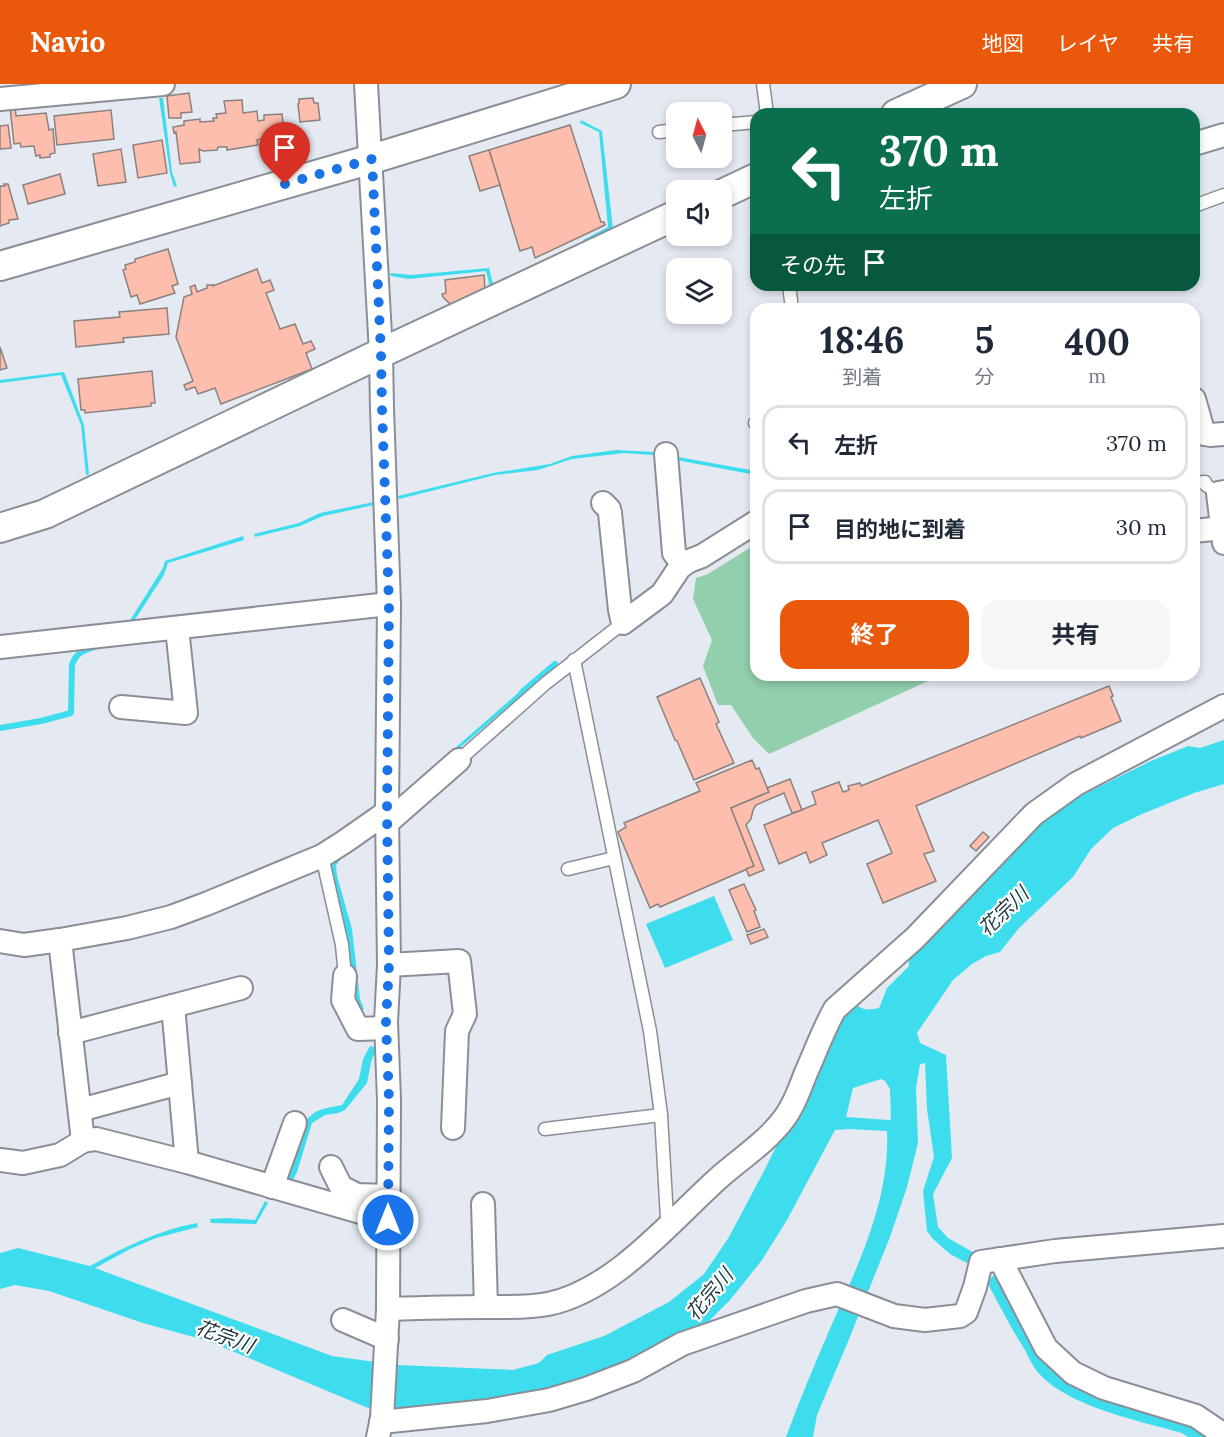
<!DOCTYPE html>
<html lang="ja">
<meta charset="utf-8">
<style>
:root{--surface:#fff;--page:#f6f6f7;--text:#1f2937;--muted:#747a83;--line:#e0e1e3;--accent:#ea580c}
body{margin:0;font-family:Lora,"Noto Sans JP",serif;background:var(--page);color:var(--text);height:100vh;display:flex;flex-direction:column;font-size:22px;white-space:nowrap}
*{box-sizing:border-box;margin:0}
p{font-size:20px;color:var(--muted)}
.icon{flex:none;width:33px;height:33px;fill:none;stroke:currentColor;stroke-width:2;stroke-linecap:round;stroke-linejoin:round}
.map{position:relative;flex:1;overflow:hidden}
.drawer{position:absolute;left:750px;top:219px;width:450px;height:378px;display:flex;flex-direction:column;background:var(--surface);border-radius:18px;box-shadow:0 3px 9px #0003}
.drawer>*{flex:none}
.top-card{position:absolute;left:750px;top:24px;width:450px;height:183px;border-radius:18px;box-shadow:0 3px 9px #0003;background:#0b6e4f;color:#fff;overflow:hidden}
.needle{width:39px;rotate:354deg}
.tools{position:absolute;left:666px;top:18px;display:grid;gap:12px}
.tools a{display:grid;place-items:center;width:66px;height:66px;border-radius:12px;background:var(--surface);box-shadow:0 3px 9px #0003;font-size:30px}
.pin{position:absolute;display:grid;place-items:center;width:51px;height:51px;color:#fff;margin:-62px -26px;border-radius:50% 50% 50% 0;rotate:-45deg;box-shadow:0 0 6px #0007}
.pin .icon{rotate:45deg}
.me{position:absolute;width:66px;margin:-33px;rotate:0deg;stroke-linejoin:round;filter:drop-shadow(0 0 4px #0008)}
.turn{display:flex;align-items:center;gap:21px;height:126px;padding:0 30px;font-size:27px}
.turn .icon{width:78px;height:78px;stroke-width:2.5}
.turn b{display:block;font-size:42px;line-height:51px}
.then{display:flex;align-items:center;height:57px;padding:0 30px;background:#0003;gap:12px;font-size:22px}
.eta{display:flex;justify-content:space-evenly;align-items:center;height:102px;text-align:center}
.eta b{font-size:36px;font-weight:700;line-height:42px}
.action{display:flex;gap:12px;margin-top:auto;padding:12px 30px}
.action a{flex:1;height:69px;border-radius:18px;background:var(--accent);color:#fff;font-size:24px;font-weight:700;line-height:69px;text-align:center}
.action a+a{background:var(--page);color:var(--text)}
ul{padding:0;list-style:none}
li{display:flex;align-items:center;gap:18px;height:75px;margin:0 12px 9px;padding:0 18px;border:3px solid var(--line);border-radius:18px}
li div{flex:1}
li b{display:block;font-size:22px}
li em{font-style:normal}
header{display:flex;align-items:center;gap:36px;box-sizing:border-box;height:84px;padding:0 30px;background:var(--accent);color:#fff}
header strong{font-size:28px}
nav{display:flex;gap:33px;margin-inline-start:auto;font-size:21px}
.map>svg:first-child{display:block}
.green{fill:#92cfac}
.water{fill:#3eddee;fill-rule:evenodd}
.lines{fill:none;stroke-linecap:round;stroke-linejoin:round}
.stream{stroke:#3eddee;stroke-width:6}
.building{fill:#fdbead;stroke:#8b817e;stroke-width:1.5}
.service-casing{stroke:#8a8e97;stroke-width:15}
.minor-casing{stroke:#8a8e97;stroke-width:26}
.tertiary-casing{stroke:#8a8e97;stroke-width:32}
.service{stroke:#fff;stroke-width:12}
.minor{stroke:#fff;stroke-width:22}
.tertiary{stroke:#fff;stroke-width:28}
.route{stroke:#1a73e8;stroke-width:10;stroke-dasharray:0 18}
.labels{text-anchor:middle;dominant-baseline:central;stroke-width:4.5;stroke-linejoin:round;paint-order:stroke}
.water-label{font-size:20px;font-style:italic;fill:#1e373a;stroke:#fff}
</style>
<header>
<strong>Navio</strong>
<nav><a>地図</a><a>レイヤ</a><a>共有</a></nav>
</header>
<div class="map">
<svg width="1224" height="1353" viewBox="0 0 1224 1353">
<rect width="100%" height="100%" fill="#e4e9f2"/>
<path class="green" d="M756,460V591H941L769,670L753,654L731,621H718L703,582L712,556L693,515L696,494L708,490Z"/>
<g class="water">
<path d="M159,14H163L172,88L177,102L174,103L170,89Z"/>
<path d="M581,36L602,47L613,145L585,159L583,156L608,143L599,48L580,39Z"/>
<path d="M489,184L493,200L505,193L507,196L490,204L486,187L409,195L391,192L390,189L411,191Z"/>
<path d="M64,288L84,341L89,390L86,391L81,341L61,291L0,299V296Z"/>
<path d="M616,366L654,368V371L624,369L572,375L538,386L495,391L399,415L398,412L493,389L550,380L572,372Z"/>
<path d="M678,373L756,387V391L676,376Z"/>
<path d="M374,418V421L323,432L300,442L255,453L254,450L299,439L320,429Z"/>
<path d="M243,452L244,456L168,479L164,491L130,543L127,541L163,484L165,477Z"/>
<path d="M526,602L529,605L397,717L423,692Z"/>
<path d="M1224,656V700L1194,709L1142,730L1113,744L1091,765L1073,793L1019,844L1000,868L986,872L972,880L953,896L917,949L920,959L946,971L952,1074L933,1110L938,1143L948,1154L976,1170L967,1179L950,1170L933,1155L927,1147L923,1107L934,1073L927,1025L925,979L920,980L916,1004L918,1059L907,1103L890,1153L847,1260L817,1331L813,1353H786C799,1317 814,1282 829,1247C857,1183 890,1118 887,1047L849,1045L835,1046L787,1136L762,1176L730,1216L703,1243L560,1308L398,1330L368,1324L208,1257L143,1239L49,1207L15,1201L0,1205V1169L18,1164L90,1182C124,1163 159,1146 197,1139L198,1143L156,1154L130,1165L95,1184L332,1272L397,1281L513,1286L539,1279L547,1271L604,1252L669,1218L704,1190L729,1153L765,1085L842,930L856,920C862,927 871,926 879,924L887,904L909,882V876L933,847L1047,732L1070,717L1151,677L1188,662L1200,664ZM881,995L885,997L890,1005L891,1035L889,1036L846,1033L853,1004Z"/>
<path d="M375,749L341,775L336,781L337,792L352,845L360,915L364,925L358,928L355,920L328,783L329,775Z"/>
<path d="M714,812L733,856L665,884L646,840Z"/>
<path d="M370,962L377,964L371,978L367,999L345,1026L338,1029L325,1031L312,1039L297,1088L292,1098L286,1096C289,1090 291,1084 293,1078C299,1062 298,1040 314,1029C321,1024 333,1023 342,1021L359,995L363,975Z"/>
<path d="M265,1117L268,1119L256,1140L211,1139L210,1135L228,1134L255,1136Z"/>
<path d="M996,1189L1039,1263L1187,1336L1213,1353H1188L1182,1349C1140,1337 1064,1322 1036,1286C1032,1280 1028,1273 1025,1266C1011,1244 999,1221 987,1198Z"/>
</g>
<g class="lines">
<g class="stream">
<path d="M522,608L555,580"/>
<path d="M0,644L41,637L71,629L72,581C76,568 85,566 98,562"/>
</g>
</g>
<g class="building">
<path d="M189,9L192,28L181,29V34H169L167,12Z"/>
<path d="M313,14L314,19H318L320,36L300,38L298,20L299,19V15Z"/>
<path d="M242,16L243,29L257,27L258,37L264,36V31L282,30L285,57L268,59L267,54L257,56L258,61L227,66V63H218L217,66L203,67L199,65L200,78L180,80L176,48L174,49L173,43L184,41V37L200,35V38L214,37L213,34H217L216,30L226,29L224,17Z"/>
<path d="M15,22L16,32L46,29L49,46L53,45L55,69L50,70V73L40,74V71L36,72L34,62L21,63L20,59L14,60L10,23Z"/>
<path d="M111,26L114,55L57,61L54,32Z"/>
<path d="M8,41L11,64L0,65V42Z"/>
<path d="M570,41L601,138H604L605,141L535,174L532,163L520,167L489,66Z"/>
<path d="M162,56L167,89L138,94L133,61Z"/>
<path d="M121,65L126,98L98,102L93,70Z"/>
<path d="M489,66L500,101L480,107L469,72Z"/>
<path d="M60,90L65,110L28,120L23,101Z"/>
<path d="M4,100H8L18,135L9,136V139L0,142V102H5Z"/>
<path d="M168,165L178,200L172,202L175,209L140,220L137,211L131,213L123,186L126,185L125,181L135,178V175Z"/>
<path d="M257,185L262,199L270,196L274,206L266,209L280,245L295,240L303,260L311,257L315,265L306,269L312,285L221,320L215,304L198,310L195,303L186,306L184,301L193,297L176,253L184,213L192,210L190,203L195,201L197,208L207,204V201H213V202Z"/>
<path d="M484,191L485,206L480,210L474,209L452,222L443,213L442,210L446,209L445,196Z"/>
<path d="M167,224L169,250L123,254L124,258L76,263L74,237L120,233L119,228Z"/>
<path d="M0,263L7,284L0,286Z"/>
<path d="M152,287L155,319H151V322L85,329V326H81L78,295Z"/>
<path d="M700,594L719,638L716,640L734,679L694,696L677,657L675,656L657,613Z"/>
<path d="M1109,602L1113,612L1111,613L1121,637L1081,654L1080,652L916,722L934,767L924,770L936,797L883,819L867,780L892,769L878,736L822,759L827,771L810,779L806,768L779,780L764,741L816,720L812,708L839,698L843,708L849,706L848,702L860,699L861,702Z"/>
<path d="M752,676L756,685L759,684L769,708L731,724L754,782L660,823L658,820L650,824L618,748L626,743L624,739L700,707L696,699Z"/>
<path d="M790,695L802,726L792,729L784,709L756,721L753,726L751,735L746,741L764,786L749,792L746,785L754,782L731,724L769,708L767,704Z"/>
<path d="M983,748L989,753L976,767L970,762Z"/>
<path d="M744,800L756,826L754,827L760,843L747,848L729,806Z"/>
<path d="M764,845L768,853L751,860L747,851Z"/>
</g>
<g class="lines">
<g class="service-casing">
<g id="service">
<path d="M763,0L767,30"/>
<path d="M722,41L756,38"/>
<path d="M659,48L676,46"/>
<path d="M1194,122L1224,111"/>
<path d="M789,201L792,225"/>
<path d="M755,339H756"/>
<path d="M1194,399L1205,398L1206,401L1218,409"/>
<path d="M574,576L650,947L661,1031L667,1134"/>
<path d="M459,676L546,599L623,539"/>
<path d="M322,772L342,861L345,892"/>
<path d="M568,785L614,774"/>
<path d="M545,1045L661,1031"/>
</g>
</g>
<g class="minor-casing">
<g id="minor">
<path d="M366,0L381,269L382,325L389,520L387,728L389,881L386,938L389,1016L388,1225L382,1334L378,1353"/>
<path d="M0,15L163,0"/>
<path d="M1194,60L1224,51"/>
<path d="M1194,315L1204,350"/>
<path d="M1194,347L1210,351L1224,350"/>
<path d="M666,370L674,469L683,481"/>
<path d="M1224,408L1218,409L1224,459"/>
<path d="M603,419L609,425L610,429L620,526L623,539L662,510L680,483L689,477L702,472L756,438"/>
<path d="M1194,447L1222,444"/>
<path d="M0,563L389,520"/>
<path d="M121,623L186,629L177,544"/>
<path d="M387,739L459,676"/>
<path d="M60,856L83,1057"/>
<path d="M0,857L24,861L60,856L127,844L171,833L206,820L322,772L344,758L387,728"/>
<path d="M389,881L459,877L465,930L457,947L453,1044"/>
<path d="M345,892L343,916L358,945L386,944"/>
<path d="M173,922L187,1078"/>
<path d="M70,949L241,904"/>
<path d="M80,1026L180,999"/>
<path d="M0,1076L23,1079L60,1071L83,1057L96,1055L187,1078L388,1136"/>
<path d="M331,1083L341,1103L357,1111L389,1112"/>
<path d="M272,1103L295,1039"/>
<path d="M483,1120L486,1223"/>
<path d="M1000,1175L1046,1264L1073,1289L1104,1304L1196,1332L1224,1351"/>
<path d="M388,1225C420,1224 452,1223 484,1223C506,1223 527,1224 548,1220C616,1206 672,1135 722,1091C743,1073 766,1058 783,1036C793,1023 799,1007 805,991C815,969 823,946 835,925L915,854L1034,730L1076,700L1224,622"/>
<path d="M343,1236L387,1255"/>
<path d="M381,1338L487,1327L549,1316L586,1305L633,1287L682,1260L806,1217L837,1210L894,1232L925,1236L960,1232L966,1228L975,1203L981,1178L1055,1167L1224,1152"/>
</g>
</g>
<g class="tertiary-casing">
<g id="tertiary">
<path d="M896,30L962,0"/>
<path d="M722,110L756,94"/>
<path d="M0,182L372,75L616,0"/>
<path d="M0,444L45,430L381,269L676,131"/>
</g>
</g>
<use href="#service" class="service"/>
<use href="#minor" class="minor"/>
<use href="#tertiary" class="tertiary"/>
</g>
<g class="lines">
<path class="route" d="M285,100L372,75L381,269L382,325L389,520L387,728L389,881L386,938L389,1016L388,1136"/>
</g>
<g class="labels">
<g class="water-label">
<text transform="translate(1003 827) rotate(-44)">花宗川</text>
<text transform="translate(709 1210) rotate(-50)">花宗川</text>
<text transform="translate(225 1252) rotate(20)">花宗川</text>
</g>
</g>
</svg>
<div class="tools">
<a><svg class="needle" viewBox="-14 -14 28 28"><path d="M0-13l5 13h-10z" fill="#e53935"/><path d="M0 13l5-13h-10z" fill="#747a83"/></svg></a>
<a><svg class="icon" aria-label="sound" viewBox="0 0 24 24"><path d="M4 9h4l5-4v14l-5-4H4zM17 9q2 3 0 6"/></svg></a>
<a><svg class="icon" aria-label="layers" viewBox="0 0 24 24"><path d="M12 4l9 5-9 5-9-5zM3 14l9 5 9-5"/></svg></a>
</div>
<div class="pin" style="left:285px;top:100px;background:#d93025"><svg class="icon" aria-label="arrive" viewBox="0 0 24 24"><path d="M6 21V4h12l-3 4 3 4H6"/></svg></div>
<svg class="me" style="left:388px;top:1136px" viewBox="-20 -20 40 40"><circle r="17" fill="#1a73e8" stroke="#fff" stroke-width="3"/><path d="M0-11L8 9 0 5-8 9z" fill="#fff"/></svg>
<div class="top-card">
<div class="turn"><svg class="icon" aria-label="left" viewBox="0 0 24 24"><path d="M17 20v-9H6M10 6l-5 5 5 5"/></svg><div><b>370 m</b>左折</div></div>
<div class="then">その先<svg class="icon" aria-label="arrive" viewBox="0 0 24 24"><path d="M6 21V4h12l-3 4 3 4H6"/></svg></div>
</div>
<section class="drawer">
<div class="eta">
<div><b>18:46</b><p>到着</p></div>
<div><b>5</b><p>分</p></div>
<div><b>400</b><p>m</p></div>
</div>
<ul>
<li><svg class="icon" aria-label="left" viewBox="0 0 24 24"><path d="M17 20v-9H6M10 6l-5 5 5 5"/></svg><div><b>左折</b></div><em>370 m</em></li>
<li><svg class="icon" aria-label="arrive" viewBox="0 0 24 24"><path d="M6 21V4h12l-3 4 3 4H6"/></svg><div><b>目的地に到着</b></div><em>30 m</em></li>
</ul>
<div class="action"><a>終了</a><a>共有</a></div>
</section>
</div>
